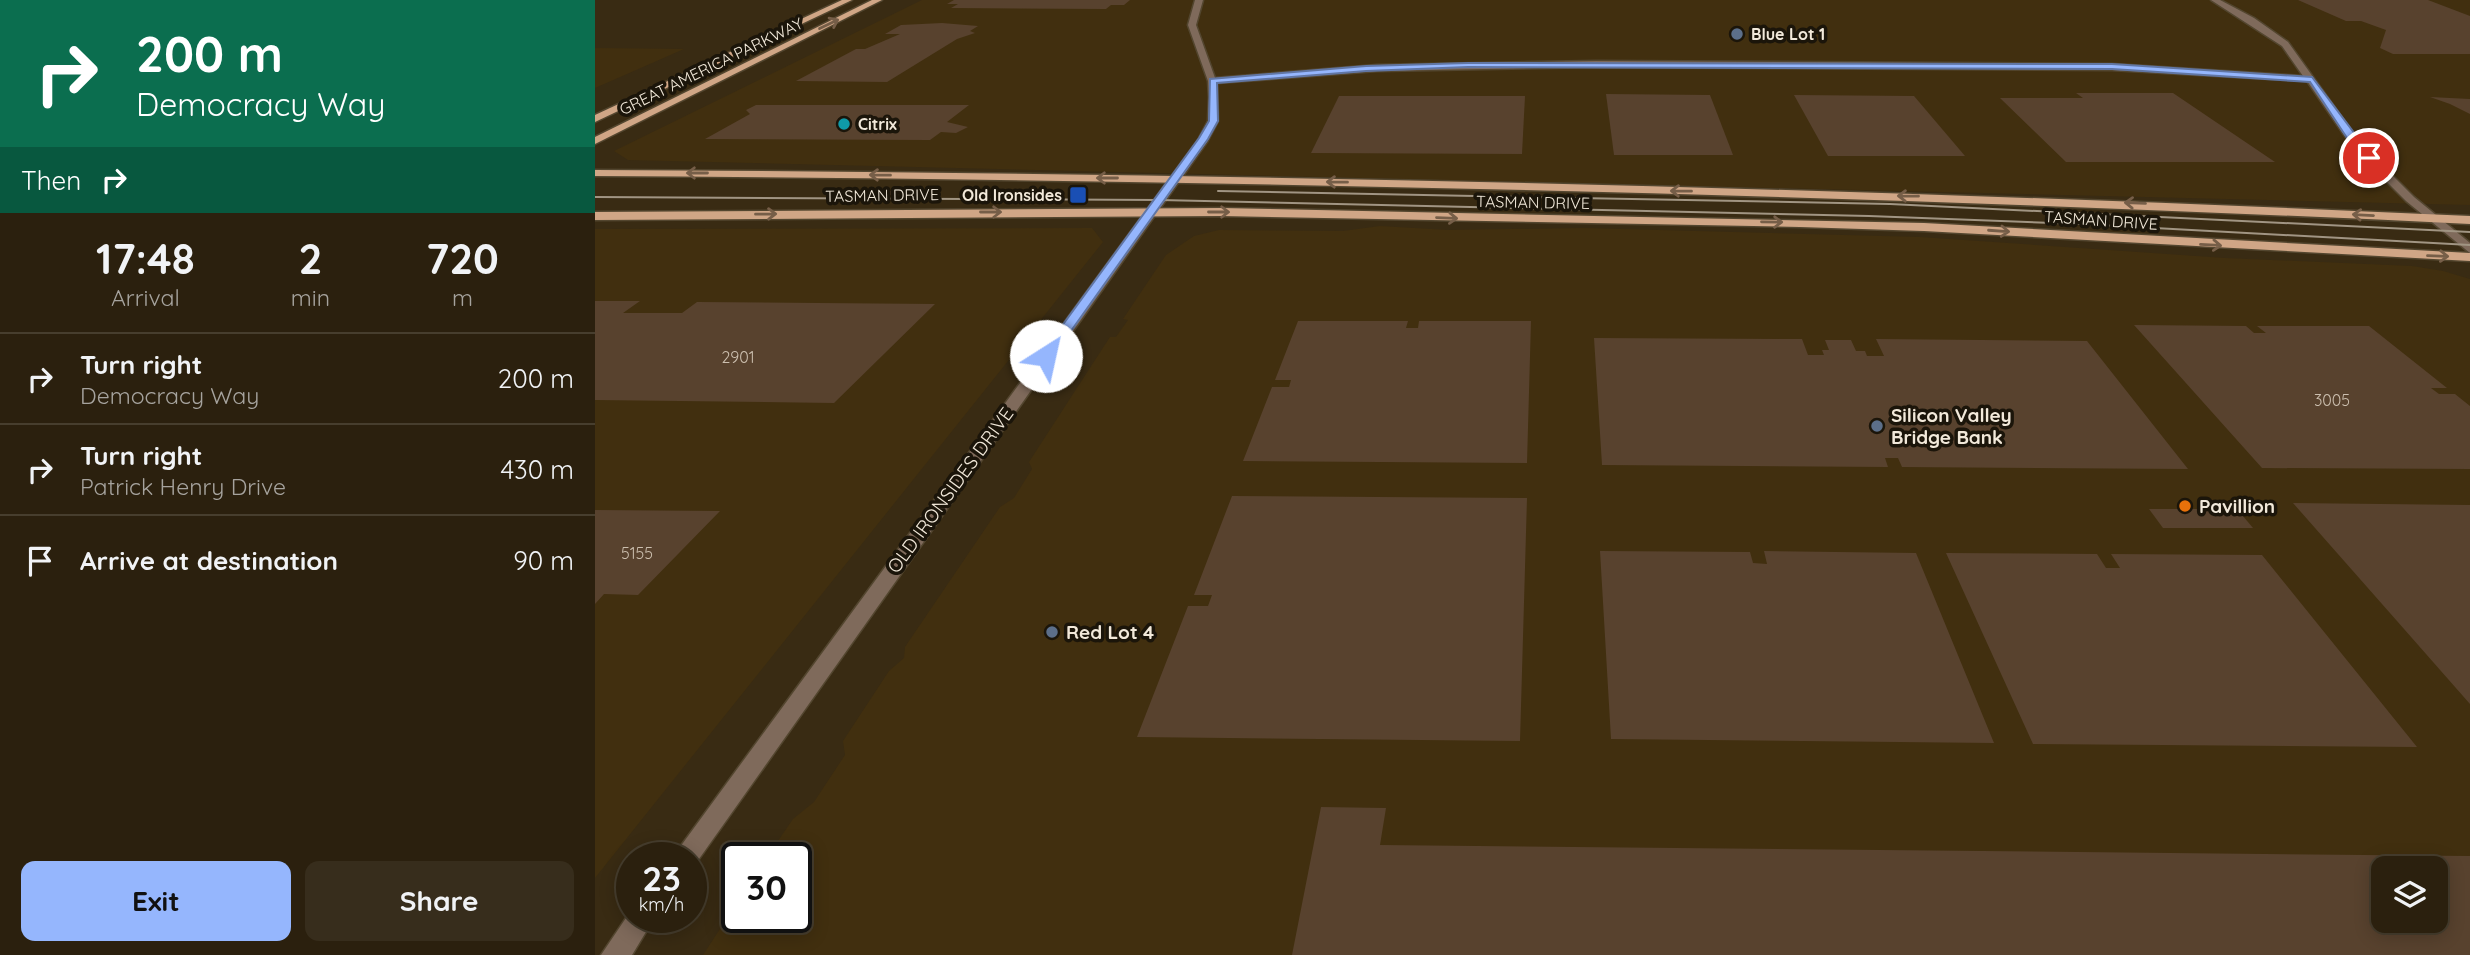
<!DOCTYPE html>
<style>
:root{--surface:#2b200e;--page:#372d1c;--text:#f1f3f6;--muted:#a6a39e;--line:#473e2e;--accent:#95b6fd}
body{margin:0;font-family:Quicksand,sans-serif;background:var(--page);color:var(--text);height:100vh;display:flex;flex-direction:column;font-size:26px;white-space:nowrap}
*{box-sizing:border-box;margin:0}
p{font-size:23px;color:var(--muted)}
.icon{flex:none;width:38px;height:38px;fill:none;stroke:currentColor;stroke-width:2;stroke-linecap:round;stroke-linejoin:round}
.map{position:relative;flex:1;overflow:hidden}
.drawer{display:flex;flex-direction:column;background:var(--surface);width:595px}
.drawer>*{flex:none}
.hud{background:#0b6e4f;color:#fff;overflow:hidden}
.tools{position:absolute;left:1776px;top:856px;display:grid;gap:14px}
.tools a{display:grid;place-items:center;width:77px;height:77px;border-radius:14px;background:var(--surface);box-shadow:0 4px 18px #0003,0 0 0 2px var(--line);font-size:35px}
.speed{position:absolute;left:21px;top:842px;display:flex;gap:14px;font-size:35px;font-weight:700;text-align:center}
.speed>*{display:grid;place-content:center;width:91px;height:91px;border-radius:50%;background:var(--surface);box-shadow:0 4px 18px #0003,0 0 0 2px var(--line);line-height:1}
.speed small{font-size:18px;font-weight:400}
.speed .limit{border:4px solid #111;border-radius:10px;background:#fff;color:#111}
.pin{position:absolute;display:grid;place-items:center;width:60px;height:60px;color:#fff;margin:-30px;border:4px solid #fff;border-radius:50%;box-shadow:0 2px 7px #0007}
.me{position:absolute;width:77px;margin:-38px;rotate:35deg;stroke-linejoin:round;filter:drop-shadow(0 0 5px #0008)}
.turn{display:flex;align-items:center;gap:24px;height:147px;padding:0 21px;font-size:32px}
.turn .icon{width:91px;height:91px;stroke-width:2.5}
.turn b{display:block;font-size:49px;line-height:60px}
.then{display:flex;align-items:center;height:66px;padding:0 21px;background:#0003;gap:14px;font-size:26px}
.eta{display:flex;justify-content:space-evenly;align-items:center;height:119px;text-align:center}
.eta b{font-size:42px;font-weight:700;line-height:49px}
.cta{display:flex;gap:14px;margin-top:auto;padding:14px 21px}
.cta a{flex:1;height:80px;border-radius:14px;background:var(--accent);color:#111;font-size:28px;font-weight:700;line-height:80px;text-align:center}
.cta a+a{background:var(--page);color:var(--text)}
ul{padding:0;list-style:none}
li{display:flex;align-items:center;gap:21px;height:91px;padding:0 21px;border-top:2px solid var(--line)}
li div{flex:1}
li b{display:block;font-size:26px}
li em{font-style:normal}
main{display:flex;flex:1;min-height:0}
.map>svg:first-child{display:block}
.built{fill:#412f0f;fill-rule:evenodd}
.building{fill:#58422e;fill-rule:evenodd}
.lines{fill:none;stroke-linecap:round;stroke-linejoin:round}
.minor-casing{stroke:#53462f;stroke-width:3}
.major-casing{stroke:#53462f;stroke-width:3}
.minor{fill:#7f6a5b;fill-rule:evenodd}
.major{fill:#d0a686;fill-rule:evenodd}
.tram{stroke:#a19583;stroke-width:2}
.oneway{stroke:#765e48}
.route{fill:#95b6fd;stroke:#6176a4;stroke-width:2}
.service-dot{fill:#5c6f8a;stroke:#1b150a;stroke-width:2.5}
.culture-dot{fill:#0f9aa8;stroke:#1b150a;stroke-width:2.5}
.transit-dot{fill:#1a4fb4;stroke:#1b150a;stroke-width:2.5}
.food-dot{fill:#e8710a;stroke:#1b150a;stroke-width:2.5}
.labels{text-anchor:middle;dominant-baseline:central;stroke-width:7;stroke-linejoin:round;paint-order:stroke}
.far-poi-label{font-size:16px;font-weight:bold;fill:#f2e9da;stroke:#1b150a;text-anchor:start}
.far-street-label{font-size:16px;fill:#f2e9da;stroke:#1b150a}
.number-label{font-size:16px;fill:#ccbfaf}
.poi-label{font-size:19px;font-weight:bold;fill:#f2e9da;stroke:#1b150a;text-anchor:start}
.street-label{font-size:19px;fill:#f2e9da;stroke:#1b150a}
</style>
<main>
<section class="drawer">
<div class="hud">
<div class="turn"><svg class="icon" aria-label="right" viewBox="0 0 24 24"><path d="M7 20v-9h11M14 6l5 5-5 5"/></svg><div><b>200 m</b>Democracy Way</div></div>
<div class="then">Then<svg class="icon" aria-label="right" viewBox="0 0 24 24"><path d="M7 20v-9h11M14 6l5 5-5 5"/></svg></div>
</div>
<div class="eta">
<div><b>17:48</b><p>Arrival</p></div>
<div><b>2</b><p>min</p></div>
<div><b>720</b><p>m</p></div>
</div>
<ul>
<li><svg class="icon" aria-label="right" viewBox="0 0 24 24"><path d="M7 20v-9h11M14 6l5 5-5 5"/></svg><div><b>Turn right</b><p>Democracy Way</p></div><em>200 m</em></li>
<li><svg class="icon" aria-label="right" viewBox="0 0 24 24"><path d="M7 20v-9h11M14 6l5 5-5 5"/></svg><div><b>Turn right</b><p>Patrick Henry Drive</p></div><em>430 m</em></li>
<li><svg class="icon" aria-label="arrive" viewBox="0 0 24 24"><path d="M6 21V4h12l-3 4 3 4H6"/></svg><div><b>Arrive at destination</b></div><em>90 m</em></li>
</ul>
<div class="cta"><a>Exit</a><a>Share</a></div>
</section>
<div class="map">
<svg width="1875" height="955" viewBox="0 0 1875 955">
<rect width="100%" height="100%" fill="#392b13"/>
<g class="built">
<path d="M327,0H1875V205L33,160L19,151Z"/>
<path d="M0,48L89,49L0,88Z"/>
<path d="M785,226L853,230L989,228L1325,237L1630,258L1817,266L1848,271L1875,279V955H108L142,903V917H201V858L172,857L198,819L219,802L250,755L248,741L294,671L309,658L310,647L405,507L419,498L437,469L434,462L515,337H521L533,320L528,319L571,255L599,236L624,230L748,231ZM1788,868H1841V920H1788Z"/>
<path d="M497,228L508,242L0,878V229Z"/>
</g>
<g class="building">
<path d="M359,0H535L529,5H516L511,9L356,8L363,4H352Z"/>
<path d="M1703,0H1833L1875,16V54H1798L1785,48L1791,30L1766,21H1751Z"/>
<path d="M347,23L383,26L375,31L380,33L362,39L292,82L201,81L261,49H270L305,34H290L306,25Z"/>
<path d="M1481,93H1578L1680,162H1471L1405,98H1488Z"/>
<path d="M1011,94L1115,95L1138,155H1019Z"/>
<path d="M1199,95L1319,96L1370,156H1233Z"/>
<path d="M744,96H930L927,154L716,153Z"/>
<path d="M1835,97L1875,99V114L1855,104Z"/>
<path d="M161,105H374L352,122L373,127L361,133L346,132L335,140L110,139L155,114L151,110Z"/>
<path d="M256,191H313L308,195H251Z"/>
<path d="M375,192H432L428,196H371Z"/>
<path d="M0,301H45L28,313H87L102,302L340,304L239,403L0,400Z"/>
<path d="M703,321H813L811,328H823L824,321H936L932,463L648,461L677,387H694L696,380H680Z"/>
<path d="M1539,325L1651,326L1659,333H1671L1662,326H1774L1852,388H1836L1844,394H1860L1875,406V469L1667,468Z"/>
<path d="M999,338L1207,339L1213,355H1229L1227,350H1234L1230,340H1256L1261,351H1270L1272,356H1289L1281,339L1492,341L1593,469L1307,467L1303,458H1290L1293,467L1007,465Z"/>
<path d="M637,496L932,498L925,741L542,737L593,606H613L617,595H599Z"/>
<path d="M1698,503L1875,505V704L1802,621Z"/>
<path d="M1554,509H1642L1658,528H1568Z"/>
<path d="M0,510L125,511L43,595L9,594L0,604Z"/>
<path d="M1005,551L1155,552L1158,563L1172,564L1169,551L1321,553L1399,743L1016,739Z"/>
<path d="M1351,553L1502,554L1511,568H1525L1516,554L1667,555L1822,747L1438,744Z"/>
<path d="M726,807L791,808L785,845L1875,856V955H697ZM1788,868H1841V920H1788Z"/>
</g>
<g class="lines">
<g class="minor-casing">
<g id="minor">
<path d="M600,0H608L601,25L620,78L782,65L1001,61L1517,64L1708,76L1687,46L1616,0H1625L1659,18L1693,42L1766,144L1819,197L1875,243V253L1811,201L1758,148L1712,81L1517,70L1001,67L782,71L622,83L623,121L612,142L99,866L96,867V858H77L603,140L613,121L614,97L613,81L593,25Z"/>
<path d="M37,909V917H60L37,955H6Z"/>
</g>
</g>
<g class="major-casing">
<g id="major">
<path d="M247,0H257L0,122V115Z"/>
<path d="M277,0H287L0,144V137Z"/>
<path d="M0,170C625,173 1250,187 1875,216V224C1250,194 625,180 0,176Z"/>
<path d="M626,208L1329,223L1875,253V261L1329,231L1205,227L626,216L0,220V212Z"/>
</g>
</g>
<use href="#minor" class="minor"/>
<use href="#major" class="major"/>
<g class="tram">
<path d="M623,191L1295,204L1875,232"/>
<path d="M0,197L565,200L1274,216L1486,224L1875,245"/>
</g>
</g>
<defs><path id="oneway-shaft" d="M-6 0H5M1.5-3L5.5 0L1.5 3" fill="none" stroke-width="1.6" stroke-linecap="round" stroke-linejoin="round" transform="scale(1.75)"/></defs>
<g class="oneway">
<use href="#oneway-shaft" transform="translate(234 24) rotate(-26)"/>
<use href="#oneway-shaft" transform="translate(102 173) rotate(-180)"/>
<use href="#oneway-shaft" transform="translate(285 175) rotate(-179)"/>
<use href="#oneway-shaft" transform="translate(512 178) rotate(-180)"/>
<use href="#oneway-shaft" transform="translate(742 182) rotate(-179)"/>
<use href="#oneway-shaft" transform="translate(1086 191) rotate(-179)"/>
<use href="#oneway-shaft" transform="translate(1313 196) rotate(-179)"/>
<use href="#oneway-shaft" transform="translate(1540 203) rotate(-178)"/>
<use href="#oneway-shaft" transform="translate(396 212)"/>
<use href="#oneway-shaft" transform="translate(624 212)"/>
<use href="#oneway-shaft" transform="translate(171 214) rotate(-1)"/>
<use href="#oneway-shaft" transform="translate(1768 215) rotate(-177)"/>
<use href="#oneway-shaft" transform="translate(852 218) rotate(2)"/>
<use href="#oneway-shaft" transform="translate(1177 222) rotate(1)"/>
<use href="#oneway-shaft" transform="translate(1404 231) rotate(4)"/>
<use href="#oneway-shaft" transform="translate(1616 245) rotate(3)"/>
<use href="#oneway-shaft" transform="translate(1843 256) rotate(2)"/>
</g>
<path class="route" d="M873,63L1517,64L1717,77L1778,158L1770,160L1754,141L1715,82L1517,69L873,67L771,71L622,83L623,121L613,139L456,359L451,360L445,356L604,138L614,121L615,79L771,66Z"/>
<g class="service-dot">
<circle cx="1142" cy="34" r="7"/>
<circle cx="1282" cy="426" r="7"/>
<circle cx="457" cy="632" r="7"/>
</g>
<circle class="culture-dot" cx="249" cy="124" r="7"/>
<rect class="transit-dot" x="474" y="186" width="18" height="18" rx="3.5"/>
<circle class="food-dot" cx="1590" cy="506" r="7"/>
<g class="labels">
<g class="far-poi-label">
<text x="1156" y="34">Blue Lot 1</text>
<text x="263" y="124">Citrix</text>
<text x="467" y="195" text-anchor="end">Old Ironsides</text>
</g>
<g class="far-street-label">
<text transform="translate(116 66) rotate(-26)">GREAT AMERICA PARKWAY</text>
<text transform="translate(287 195) rotate(-1)">TASMAN DRIVE</text>
<text transform="translate(938 202) rotate(1)">TASMAN DRIVE</text>
<text transform="translate(1506 220) rotate(4)">TASMAN DRIVE</text>
</g>
<g class="number-label">
<text x="143" y="357">2901</text>
<text x="1737" y="400">3005</text>
<text x="42" y="553">5155</text>
</g>
<g class="poi-label">
<text x="1296" y="415">Silicon Valley<tspan x="1296" dy="22">Bridge Bank</tspan></text>
<text x="1604" y="506">Pavillion</text>
<text x="471" y="632">Red Lot 4</text>
</g>
<g class="street-label">
<text transform="translate(355 490) rotate(-54)">OLD IRONSIDES DRIVE</text>
</g>
</g>
</svg>
<div class="tools">
<a><svg class="icon" aria-label="layers" viewBox="0 0 24 24"><path d="M12 4l9 5-9 5-9-5zM3 14l9 5 9-5"/></svg></a>
</div>
<div class="speed"><div>23<small>km/h</small></div><div class="limit">30</div></div>
<div class="pin" style="left:1774px;top:158px;background:#d93025"><svg class="icon" aria-label="arrive" viewBox="0 0 24 24"><path d="M6 21V4h12l-3 4 3 4H6"/></svg></div>
<svg class="me" style="left:451px;top:356px" viewBox="-20 -20 40 40"><circle r="19" fill="#fff"/><path d="M0-13L10 11 0 6-10 11z" fill="#95b6fd"/></svg>
</div>
</main>
